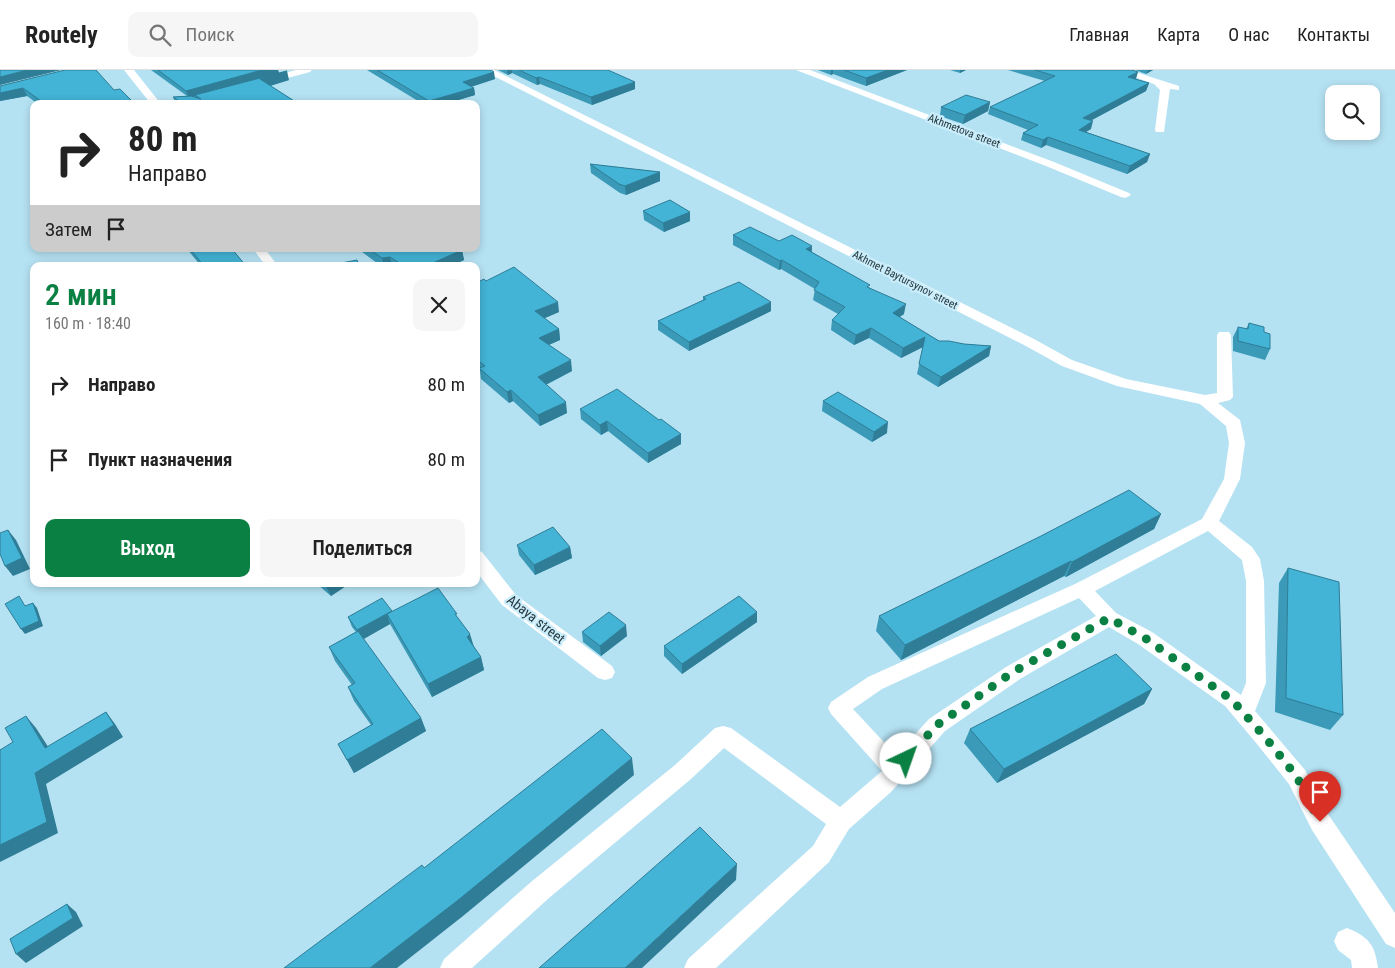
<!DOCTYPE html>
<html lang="ru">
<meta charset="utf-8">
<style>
:root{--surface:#fff;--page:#f6f6f6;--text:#222;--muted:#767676;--line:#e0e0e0;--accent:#0b8043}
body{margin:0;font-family:"Roboto Condensed",sans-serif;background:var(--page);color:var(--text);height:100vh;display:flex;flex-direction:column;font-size:19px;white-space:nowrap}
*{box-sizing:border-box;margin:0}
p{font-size:16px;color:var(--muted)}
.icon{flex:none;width:28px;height:28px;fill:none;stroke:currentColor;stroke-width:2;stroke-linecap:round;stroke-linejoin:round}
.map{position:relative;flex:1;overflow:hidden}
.side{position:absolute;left:30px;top:192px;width:450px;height:325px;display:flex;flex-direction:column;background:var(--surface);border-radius:10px;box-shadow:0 2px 8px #0003}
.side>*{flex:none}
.banner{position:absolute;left:30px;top:30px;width:450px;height:152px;border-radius:10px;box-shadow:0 2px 8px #0003;background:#fff;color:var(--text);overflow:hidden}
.controls{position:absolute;left:1325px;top:15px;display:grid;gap:10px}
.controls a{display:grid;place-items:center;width:55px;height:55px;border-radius:10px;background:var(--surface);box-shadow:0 2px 8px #0003;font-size:25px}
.pin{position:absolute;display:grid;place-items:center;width:42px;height:42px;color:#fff;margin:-51px -21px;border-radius:50% 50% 50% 0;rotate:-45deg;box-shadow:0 0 5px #0007}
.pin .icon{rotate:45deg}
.me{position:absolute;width:55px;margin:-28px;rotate:42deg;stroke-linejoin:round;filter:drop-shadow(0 0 4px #0008)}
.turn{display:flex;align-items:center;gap:18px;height:105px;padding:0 15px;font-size:22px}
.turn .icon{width:65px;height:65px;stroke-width:2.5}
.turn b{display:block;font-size:35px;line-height:42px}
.then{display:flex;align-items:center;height:48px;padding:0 15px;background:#0003;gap:10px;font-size:19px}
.round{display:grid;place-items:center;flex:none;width:52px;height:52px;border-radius:10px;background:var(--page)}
.headline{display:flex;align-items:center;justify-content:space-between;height:85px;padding:0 15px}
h1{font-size:30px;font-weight:600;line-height:38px;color:var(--accent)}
.action{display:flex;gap:10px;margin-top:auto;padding:10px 15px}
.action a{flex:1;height:58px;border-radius:10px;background:var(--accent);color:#fff;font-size:20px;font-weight:600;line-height:58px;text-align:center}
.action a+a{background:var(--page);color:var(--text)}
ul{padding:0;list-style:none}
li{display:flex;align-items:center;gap:15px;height:75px;padding:0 15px}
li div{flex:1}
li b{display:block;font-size:19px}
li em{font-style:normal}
header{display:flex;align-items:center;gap:30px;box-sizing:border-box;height:70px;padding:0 25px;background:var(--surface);border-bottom:1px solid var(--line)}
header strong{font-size:24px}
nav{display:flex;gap:28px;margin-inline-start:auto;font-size:18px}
.search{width:350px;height:45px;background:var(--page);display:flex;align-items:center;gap:12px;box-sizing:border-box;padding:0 18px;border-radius:10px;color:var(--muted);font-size:19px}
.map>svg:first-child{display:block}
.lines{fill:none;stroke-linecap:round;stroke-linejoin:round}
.street{fill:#fff;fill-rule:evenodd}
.wall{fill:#3a9ab8}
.shaded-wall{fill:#2f7d96}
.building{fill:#43b3d6;stroke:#2f7d96}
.route{stroke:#0b8043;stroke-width:9;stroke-dasharray:0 16.2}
.labels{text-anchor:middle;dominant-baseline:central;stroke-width:4.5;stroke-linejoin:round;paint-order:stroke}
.far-street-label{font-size:11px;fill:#25373d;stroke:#caedfb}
.street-label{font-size:14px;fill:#25373d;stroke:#caedfb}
</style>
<header>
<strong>Routely</strong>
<div class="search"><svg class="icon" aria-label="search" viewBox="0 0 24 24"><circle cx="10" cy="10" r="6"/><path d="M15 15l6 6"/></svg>Поиск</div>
<nav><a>Главная</a><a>Карта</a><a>О нас</a><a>Контакты</a></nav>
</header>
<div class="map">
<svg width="1395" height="898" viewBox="0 0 1395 898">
<rect width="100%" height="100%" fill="#b5e2f3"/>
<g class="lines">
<g class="street">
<path d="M124,0H134L161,34H151Z"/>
<path d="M296,0H312L310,2L265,14L260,11L262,9Z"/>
<path d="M482,0H494L1034,269L1072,290L1126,309L1205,325L1217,323V265L1219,262H1229L1231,265L1233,327L1230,330L1218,333L1240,350L1245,373L1240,409L1219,451L1252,477L1260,489L1264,511L1266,613L1255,641L1305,700L1328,744L1395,843V878L1386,874L1312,760L1289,714L1257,674L1225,636L1138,574L1109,557L1020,609L945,661L891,722L849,759L829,792L716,898H684L688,889L813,776L826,754L724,678L691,709L549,828L472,898H440L444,889L531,812L675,695L715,658L723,656L731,658L840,737L882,701L831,644L828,638L831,632L868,607L1075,514L1202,449L1224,409L1229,373L1226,356L1200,334L1117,316L1062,296L1024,275ZM1208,461L1242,490L1246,511V613L1241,625L1152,562L1116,543L1095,521ZM1079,528L1096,546L1006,597L929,649L896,685L853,639L882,619Z"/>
<path d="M796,0H810L1054,92L1129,123L1131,125L1125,128L1121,127L1046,96Z"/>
<path d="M1115,0H1129L1179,16V20L1170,19L1164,62H1156L1155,60L1160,20L1154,14Z"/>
<path d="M253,179H265L278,196H266Z"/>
<path d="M476,480L482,482L516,525L612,596L615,602L612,608L605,610L598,608L502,535L476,501Z"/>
<path d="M1347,858C1369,867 1375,875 1378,898H1352L1351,890L1338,880L1334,871L1338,862Z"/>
</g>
</g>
<g class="wall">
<path d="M151,0H278L279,3L289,10L270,16L299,34H176L173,27L187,26Z"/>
<path d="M367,0H491L495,9L471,17L474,18L475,25L445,34H423Z"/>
<path d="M498,0H577L635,19L592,35L540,14L537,15L512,3L508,5Z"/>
<path d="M818,0H907L866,16L833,4L831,5Z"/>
<path d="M950,0H966L960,3Z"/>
<path d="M1008,0H1132L1136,9L1149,13L1146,21L1091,50V59L1086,62L1150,84L1147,92L1127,104L1046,75L1041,78L1021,70L1023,63L1028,60L988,44L990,37L1045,11Z"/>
<path d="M1135,0H1153L1146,4Z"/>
<path d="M0,16L114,20L135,34H38L27,26L0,31Z"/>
<path d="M990,32L988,41L963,54L940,46L941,37Z"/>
<path d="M590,94L660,102V111L626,125L620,123L591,103Z"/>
<path d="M643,141L690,142V151L664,162L644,150Z"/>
<path d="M733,165L779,171L812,176V182L870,218L904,244L899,247L939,271L964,274L991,276L989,286L938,317L917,304L923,277L901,288L869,268L854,275L831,260L832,250L838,244L813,230L815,219L781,199L779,200L733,175Z"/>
<path d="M187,179H232L246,196H201Z"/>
<path d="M358,179H461L462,180L464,190L451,196H381Z"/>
<path d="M476,213L559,242L544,248L559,259L560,270L549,275L572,301L546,315L567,343L540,356L513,331L509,333L481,309L480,301L476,298Z"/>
<path d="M703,227L771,241L689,281L658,260V251L703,230Z"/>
<path d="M1249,253L1264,262L1270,279L1265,290L1233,281V267L1238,257L1246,259Z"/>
<path d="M823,331L887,363L872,372L822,341Z"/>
<path d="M580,339L659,350L681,364V374L648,393L608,361L601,365L581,349Z"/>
<path d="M1161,444L1154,459L1066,507L1064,506L901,590L876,561L879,546Z"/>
<path d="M517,475L570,477L572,488L535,505L519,485Z"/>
<path d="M1288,498L1343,645L1330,660L1275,642L1279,513Z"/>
<path d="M317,514H349L331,526Z"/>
<path d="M392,542L458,548L474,577L481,587L484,600L432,627L390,554L363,569L421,648L426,661L354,703L338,674L371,655L354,631L348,617L352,615L335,591L329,577L356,562L352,557L348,547Z"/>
<path d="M757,542V552L682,604L664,586V576Z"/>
<path d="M582,562L627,566L601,586L583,572Z"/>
<path d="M1152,619L1144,634L997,713L964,673L970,659Z"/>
</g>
<g class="shaded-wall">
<path d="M27,0H61L0,15V7Z"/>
<path d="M262,0H278L279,3L195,25V26L189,28L186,21Z"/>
<path d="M507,0H512V3L508,5Z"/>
<path d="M831,0H833V4L831,5Z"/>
<path d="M888,0H907L866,16V8Z"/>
<path d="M960,0H966L960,3Z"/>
<path d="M1148,0H1153L1146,4Z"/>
<path d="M287,1L289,10L263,18L260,9Z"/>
<path d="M494,2L495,9L464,19L463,12Z"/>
<path d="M1138,2L1136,9L1128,7Z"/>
<path d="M539,7L540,14L537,15L536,8Z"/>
<path d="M635,12V19L592,35L591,27Z"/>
<path d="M1149,13L1146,21L1081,56L1083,48Z"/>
<path d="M23,18L27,26L0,31V23Z"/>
<path d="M474,18L475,25L445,34H429V31Z"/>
<path d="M990,32L988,41L963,54L965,45Z"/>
<path d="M1093,51L1091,59L1077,67L1079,60Z"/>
<path d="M1048,67L1046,75L1041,78L1043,70Z"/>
<path d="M1150,84L1147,92L1127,104L1130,96Z"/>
<path d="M660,102V111L626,125L625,116Z"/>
<path d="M690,142V151L664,162L663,153Z"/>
<path d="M812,176L811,185L806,179Z"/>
<path d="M462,180L464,190L451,196H426Z"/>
<path d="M390,187L392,196H384L382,188Z"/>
<path d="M782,190L781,199L779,200L780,191Z"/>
<path d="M558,232L559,242L536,252L535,241Z"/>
<path d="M771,232V241L689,281V272Z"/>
<path d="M906,234L904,244L891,253L893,243Z"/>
<path d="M871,258L869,268L854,275L856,265Z"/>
<path d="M559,259L560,270L541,278L539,268Z"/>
<path d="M925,267L923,277L901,288L903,278Z"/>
<path d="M991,276L989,286L938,317L941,307Z"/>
<path d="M571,290L572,301L539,318L538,307Z"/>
<path d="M511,320L513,331L509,333L507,322Z"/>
<path d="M566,332L567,343L540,356L538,345Z"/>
<path d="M607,351L608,361L601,365L600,355Z"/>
<path d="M888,352L887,363L872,372L874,362Z"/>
<path d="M681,364V374L648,393V383Z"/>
<path d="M1161,444L1154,459L1066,507L1072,492Z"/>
<path d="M8,460L16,470L30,499L13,506L5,496Z"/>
<path d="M570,477L572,488L535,505L534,495Z"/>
<path d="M1071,491L1064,506L901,590L905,575Z"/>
<path d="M329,514H349L331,526L326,516Z"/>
<path d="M33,533L37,538L43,556L25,564L21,559Z"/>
<path d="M392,541L387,544L390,554L362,570L357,560Z"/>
<path d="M757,542V552L682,604V594Z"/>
<path d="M626,555L627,566L601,586L600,576Z"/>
<path d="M470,564L474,577L467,567Z"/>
<path d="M481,587L484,600L432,627L428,614Z"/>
<path d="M1152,619L1144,634L997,713L1004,699Z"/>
<path d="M106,642L115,654L123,667L46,714L58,763L0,792V775L35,703Z"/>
<path d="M26,646L36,658L56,689L45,678Z"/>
<path d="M421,648L426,661L354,703L347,690Z"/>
<path d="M632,688L634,705L463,846L397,898H370Z"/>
<path d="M737,794L736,810L642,898H625Z"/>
<path d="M67,834L76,842L83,856L26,893L16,884Z"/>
</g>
<g class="building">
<path d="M0,0H27L0,7Z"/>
<path d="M65,0H96L114,20L120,19L135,34H45L23,18L0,23V16Z"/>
<path d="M158,0H262L186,21Z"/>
<path d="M377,0H491L494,2L463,12L474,18L429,31Z"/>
<path d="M519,0H608L635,12L591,27L539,7L536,8Z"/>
<path d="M844,0H888L866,8Z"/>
<path d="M1035,0H1132L1138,2L1128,7L1149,13L1083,48L1093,51L1079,60L1150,84L1130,96L1048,67L1043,70L1023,63L1038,55L990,37L1055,6Z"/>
<path d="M287,1L260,9L299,34H183L173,27L191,26L201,29L195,25Z"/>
<path d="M966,25L990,32L965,45L941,37Z"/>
<path d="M590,94L660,102L625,116L619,114Z"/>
<path d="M670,130L690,142L663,153L643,141Z"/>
<path d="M750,157L779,171L792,165L812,176L806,179L870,215L867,217L906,234L893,243L939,271H949L964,274L991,276L941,307L919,294L925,267L903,278L871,258L856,265L832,250L845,237L814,220L819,212L782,190L780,191L733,165Z"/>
<path d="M190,179H232L246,196H204Z"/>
<path d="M369,179H461L462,180L426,196H404L390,187L382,188Z"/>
<path d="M357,190L359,196H326Z"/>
<path d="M514,197L558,232L535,241L559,259L539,268L571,290L538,307L566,332L538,345L511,320L507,322L479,298L485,296L476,289V213L484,209L486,211Z"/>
<path d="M739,212L771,232L689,272L658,251L706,229L703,227Z"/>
<path d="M1249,253L1264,257V262L1270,264V279L1238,271V257L1248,259Z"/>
<path d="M617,319L659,350L661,349L681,364L648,383L607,351L600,355L580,339Z"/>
<path d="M838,322L888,352L874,362L823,331Z"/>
<path d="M1129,420L1161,444L1072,492L1071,491L905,575L879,546L1041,466Z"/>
<path d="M553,457L570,477L534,495L517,475Z"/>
<path d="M8,460L22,488L5,496L0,484V463Z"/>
<path d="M1288,498L1339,512L1343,645L1286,628Z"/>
<path d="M438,518L457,544H455L470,564L467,567L481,587L428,614L387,544Z"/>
<path d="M19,526L25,536L33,533L39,551L21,559L5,534Z"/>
<path d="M739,526L757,542L682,594L664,576Z"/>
<path d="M382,528L392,541L357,560L348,547Z"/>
<path d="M609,542L626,555L600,576L582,562Z"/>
<path d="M358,561L421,648L347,690L338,674L373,654L348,617L355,613L329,577Z"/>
<path d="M1116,584L1152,619L1004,699L970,659Z"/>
<path d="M106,642L114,655L35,703L47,752L0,775V680L13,672L5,658L26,646L45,678Z"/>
<path d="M602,659L632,688L457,831L370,898H284L422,795L424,798Z"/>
<path d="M700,757L737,794L625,898H539Z"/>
<path d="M67,834L73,848L16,884L10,869Z"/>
</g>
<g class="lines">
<path class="route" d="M906,689L937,655L1013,602L1109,548L1145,568L1232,630L1265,667L1297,707L1320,752"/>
</g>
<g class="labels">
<g class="far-street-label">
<text transform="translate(964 61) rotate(21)">Akhmetova street</text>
<text transform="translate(905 210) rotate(27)">Akhmet Baytursynov street</text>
</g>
<g class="street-label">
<text transform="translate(536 549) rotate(38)">Abaya street</text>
</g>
</g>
</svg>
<div class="controls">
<a><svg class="icon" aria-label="search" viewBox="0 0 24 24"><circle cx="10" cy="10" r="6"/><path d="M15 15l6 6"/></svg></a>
</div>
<div class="pin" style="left:1320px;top:752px;background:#d93025"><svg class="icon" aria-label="arrive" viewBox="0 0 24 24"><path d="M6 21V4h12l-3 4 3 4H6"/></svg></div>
<svg class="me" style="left:906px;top:689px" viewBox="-20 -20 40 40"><circle r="19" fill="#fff"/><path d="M0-13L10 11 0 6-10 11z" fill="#0b8043"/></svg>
<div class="banner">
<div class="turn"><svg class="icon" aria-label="right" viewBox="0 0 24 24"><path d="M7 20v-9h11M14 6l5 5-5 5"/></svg><div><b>80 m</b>Направо</div></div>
<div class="then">Затем<svg class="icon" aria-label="arrive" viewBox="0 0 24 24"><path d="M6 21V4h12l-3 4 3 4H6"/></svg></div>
</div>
<section class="side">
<div class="headline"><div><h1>2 мин</h1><p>160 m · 18:40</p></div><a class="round"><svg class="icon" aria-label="close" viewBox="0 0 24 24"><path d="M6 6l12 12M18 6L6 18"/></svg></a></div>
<ul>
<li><svg class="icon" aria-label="right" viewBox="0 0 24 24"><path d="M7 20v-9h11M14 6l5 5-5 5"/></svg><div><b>Направо</b></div><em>80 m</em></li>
<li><svg class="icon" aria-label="arrive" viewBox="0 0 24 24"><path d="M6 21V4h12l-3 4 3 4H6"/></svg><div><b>Пункт назначения</b></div><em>80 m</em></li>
</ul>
<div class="action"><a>Выход</a><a>Поделиться</a></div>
</section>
</div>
